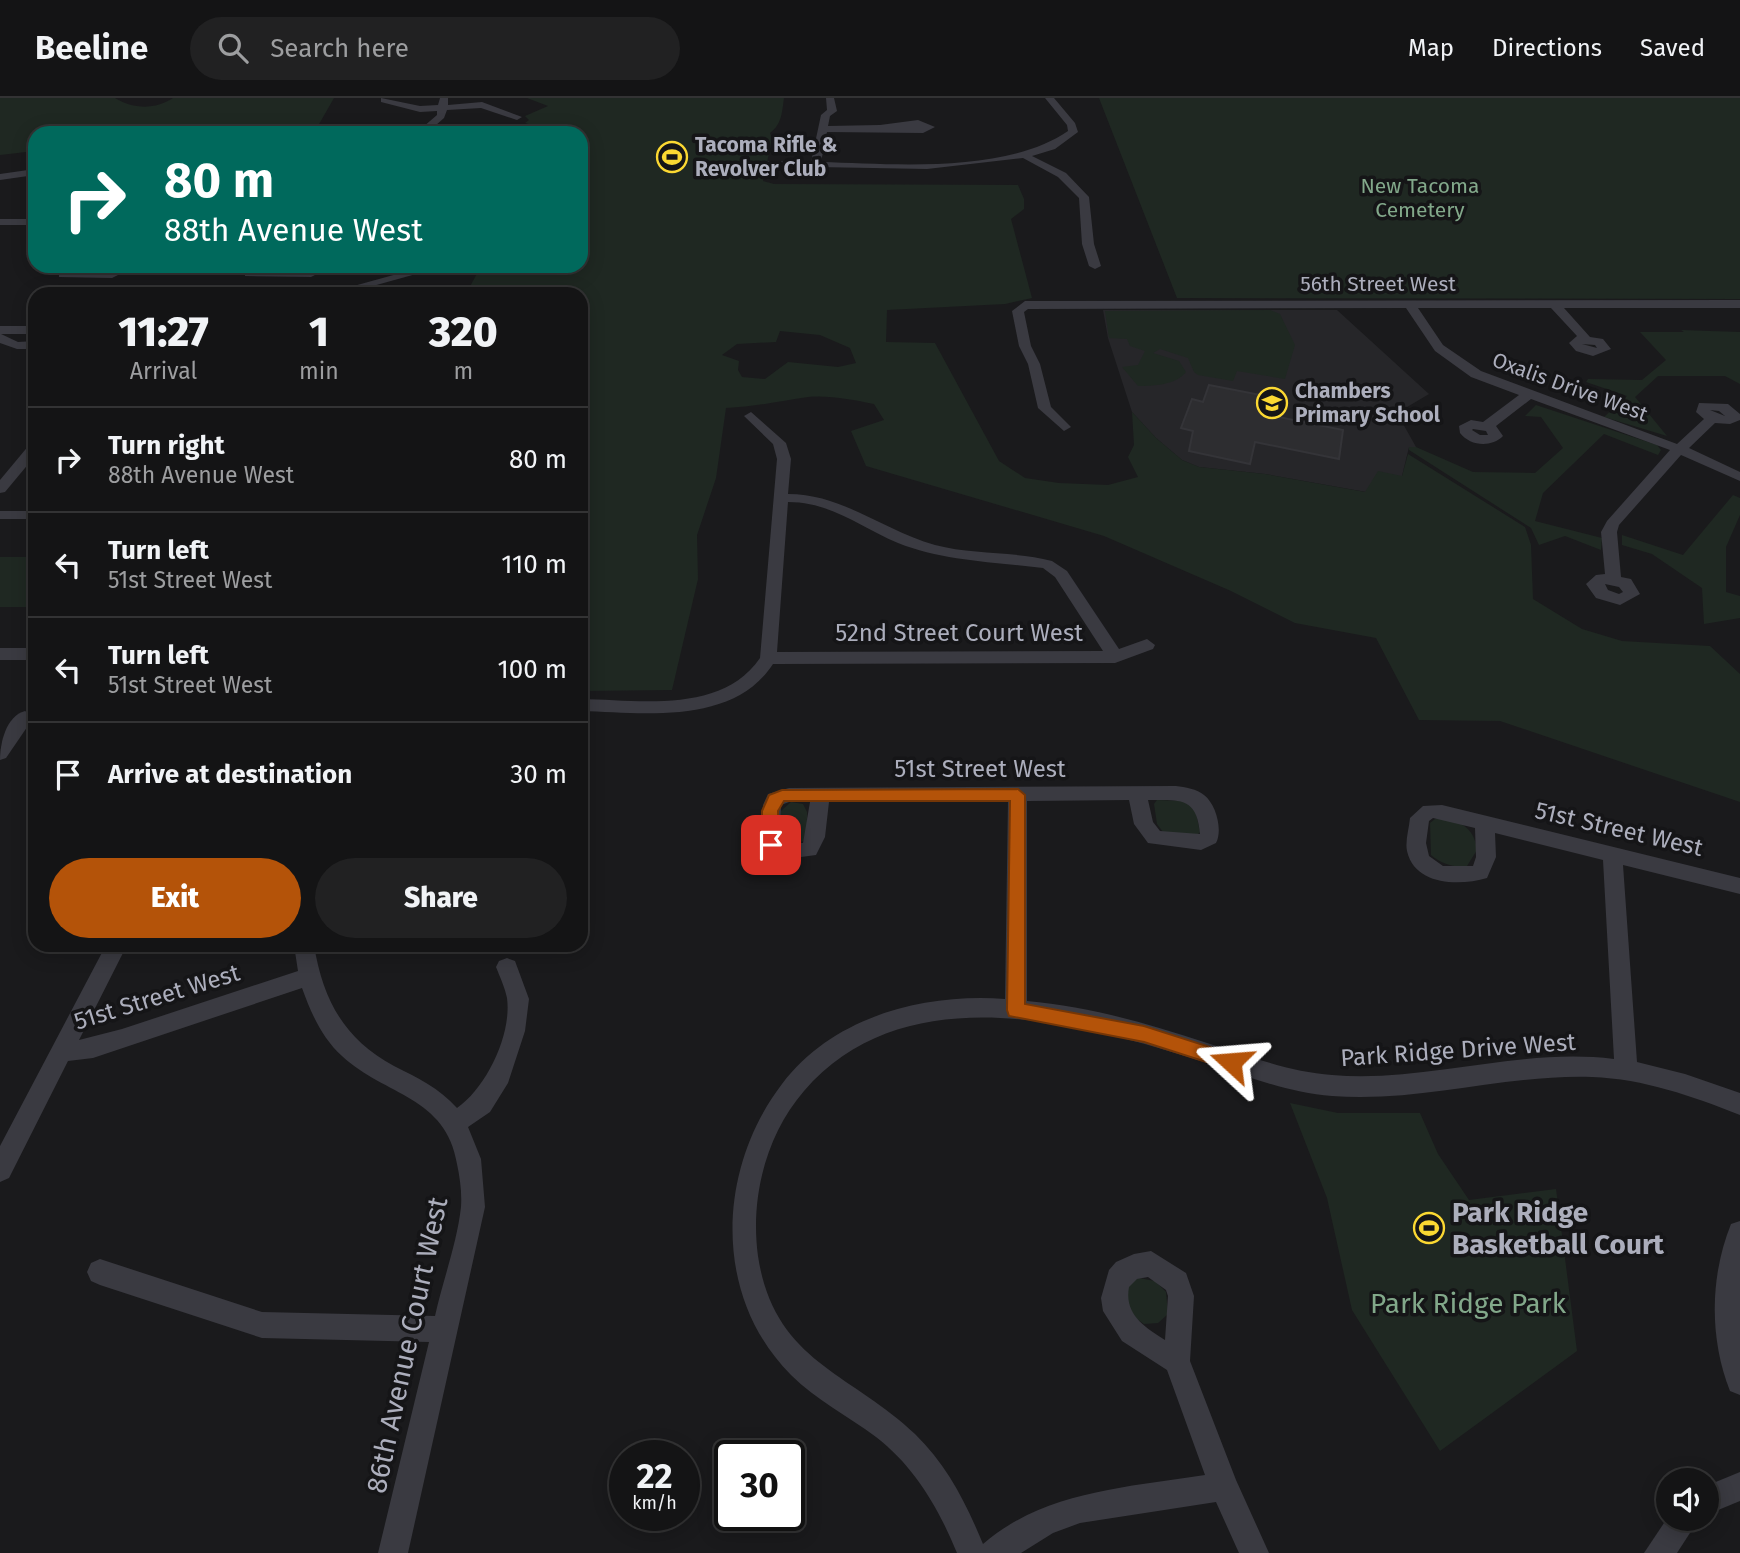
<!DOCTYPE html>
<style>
:root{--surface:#141415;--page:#212122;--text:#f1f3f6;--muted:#9d9ea0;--line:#333334;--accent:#b45309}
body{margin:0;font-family:"Fira Sans",sans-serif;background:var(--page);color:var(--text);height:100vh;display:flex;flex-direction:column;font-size:26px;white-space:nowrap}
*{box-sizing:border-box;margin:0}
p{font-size:23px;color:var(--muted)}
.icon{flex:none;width:38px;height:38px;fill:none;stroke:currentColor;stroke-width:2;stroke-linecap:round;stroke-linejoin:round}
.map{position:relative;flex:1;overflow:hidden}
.details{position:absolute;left:28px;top:189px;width:560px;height:665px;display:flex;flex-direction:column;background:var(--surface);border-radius:21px;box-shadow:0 4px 18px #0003,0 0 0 2px var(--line)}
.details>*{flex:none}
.hud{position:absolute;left:28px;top:28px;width:560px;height:147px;border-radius:21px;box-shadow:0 4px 18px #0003,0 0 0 2px var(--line);background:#00695c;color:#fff;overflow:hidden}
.tools{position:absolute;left:1656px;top:1370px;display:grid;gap:14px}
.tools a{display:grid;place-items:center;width:63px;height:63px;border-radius:50%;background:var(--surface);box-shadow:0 4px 18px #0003,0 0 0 2px var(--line);font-size:35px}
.speed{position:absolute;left:609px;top:1342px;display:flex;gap:14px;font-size:35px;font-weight:700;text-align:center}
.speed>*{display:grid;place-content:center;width:91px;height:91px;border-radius:50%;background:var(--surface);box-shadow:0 4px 18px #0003,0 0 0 2px var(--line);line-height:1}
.speed small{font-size:18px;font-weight:400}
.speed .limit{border:4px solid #111;border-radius:10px;background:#fff;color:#111}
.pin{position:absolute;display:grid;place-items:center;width:60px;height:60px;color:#fff;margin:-30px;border-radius:14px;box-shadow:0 4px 10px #0006}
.me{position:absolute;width:77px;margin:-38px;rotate:289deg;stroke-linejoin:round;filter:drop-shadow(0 0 5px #0008)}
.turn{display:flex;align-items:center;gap:24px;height:147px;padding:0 21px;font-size:32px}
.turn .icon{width:91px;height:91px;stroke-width:2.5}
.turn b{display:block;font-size:49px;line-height:60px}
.eta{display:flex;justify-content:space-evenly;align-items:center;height:119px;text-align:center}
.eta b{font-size:42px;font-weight:800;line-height:49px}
.primary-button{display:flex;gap:14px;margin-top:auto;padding:14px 21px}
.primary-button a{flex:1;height:80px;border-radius:42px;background:var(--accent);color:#fff;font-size:28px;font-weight:800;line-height:80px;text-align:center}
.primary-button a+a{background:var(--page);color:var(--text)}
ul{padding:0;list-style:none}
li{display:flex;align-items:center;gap:21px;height:105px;padding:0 21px;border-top:2px solid var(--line)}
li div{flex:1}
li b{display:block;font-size:26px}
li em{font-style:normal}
header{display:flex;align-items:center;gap:42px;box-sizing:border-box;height:98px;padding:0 35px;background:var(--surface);border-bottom:2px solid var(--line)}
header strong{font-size:33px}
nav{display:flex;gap:38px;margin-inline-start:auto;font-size:24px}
.search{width:490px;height:63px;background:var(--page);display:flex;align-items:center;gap:18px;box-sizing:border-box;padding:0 24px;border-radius:38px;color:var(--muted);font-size:26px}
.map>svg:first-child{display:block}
.built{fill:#262629}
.green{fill:#1f2822;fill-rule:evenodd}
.building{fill:#2d2d30;stroke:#343438;stroke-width:2}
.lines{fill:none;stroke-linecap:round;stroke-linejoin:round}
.street{fill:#3a3a41;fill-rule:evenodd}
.route{fill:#b45309;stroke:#753606;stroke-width:2}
.labels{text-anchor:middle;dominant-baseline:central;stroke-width:7;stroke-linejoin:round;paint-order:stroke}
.far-poi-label{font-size:21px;font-weight:bold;fill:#acaebc;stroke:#151517;text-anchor:start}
.far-park-label{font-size:21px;fill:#82a88a;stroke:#151517}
.far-street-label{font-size:21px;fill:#acaebc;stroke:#151517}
.street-label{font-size:24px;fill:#acaebc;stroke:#151517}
.near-poi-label{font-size:28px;font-weight:bold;fill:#acaebc;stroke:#151517;text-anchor:start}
.near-park-label{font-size:28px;fill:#82a88a;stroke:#151517}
.near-street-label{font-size:28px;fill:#acaebc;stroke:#151517}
</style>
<header>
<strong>Beeline</strong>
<div class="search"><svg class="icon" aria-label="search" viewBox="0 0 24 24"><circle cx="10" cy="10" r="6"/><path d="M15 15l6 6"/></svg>Search here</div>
<nav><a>Map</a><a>Directions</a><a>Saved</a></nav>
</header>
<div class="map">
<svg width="1740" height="1455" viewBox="0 0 1740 1455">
<rect width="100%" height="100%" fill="#1a1a1c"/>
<path class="built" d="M1103,212H1337L1429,296L1397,315L1416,349H1409L1402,378L1366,394L1265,376L1199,369L1182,362L1156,340L1132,314L1108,240Z"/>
<g class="green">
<path d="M0,0H115C133,11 155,12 173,0H334L314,35H35V53L0,57Z"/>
<path d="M527,0H784C782,14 782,26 770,35L772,41L763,83L774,86L1018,87L1024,101V111L1011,121L1032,200L1005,206L887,212L886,244L935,245L999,363L1025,380L1059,385L1108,387L1138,379L1128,359L1134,347L1132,314L1156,340L1182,362L1199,369L1265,376L1365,394L1378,373L1402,378L1408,356L1525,429L1531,447L1533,501L1582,531L1622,543L1710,548L1740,576V704L1500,623L1419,622L1376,540L1295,525L1231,493L1104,438L866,368L851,333L884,322L874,306C853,302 830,297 808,299C780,303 754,309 726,310L716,380L697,437L698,481L672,592L581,593V196H466L481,168H581V35H530L534,31L530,29L532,27L525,25L529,22L525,18L548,8ZM780,233L820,237L850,250L856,265L838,269L788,264L765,281L742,279L738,272L739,263L722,257L737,246L776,244Z"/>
<path d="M1099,0H1740V201L1177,200Z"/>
<path d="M1270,212L1280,216L1295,247L1285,281L1237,273L1233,283L1198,277L1194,274L1188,260L1160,251L1153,255L1179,263L1186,274C1176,287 1153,288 1138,288L1122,269L1138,267L1145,253L1130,248L1127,241L1109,240L1105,213Z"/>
<path d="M1681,232L1740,234V286L1725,278H1658L1635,299L1667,338L1604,319L1627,298L1586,284L1588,281L1642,282L1666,262L1640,234H1684Z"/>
<path d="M1536,307L1657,347L1661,352L1658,357L1604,336L1543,395L1535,423L1602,440L1601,452L1565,438L1539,447L1531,430L1409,352V349H1416L1473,374L1535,375L1563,350L1541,319L1525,318Z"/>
<path d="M1733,397L1740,400V417L1726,449V494L1740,498V520L1704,526L1702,490L1652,456L1622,447V437L1683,457Z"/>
<rect x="0" y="459" width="35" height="50"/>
<path d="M1157,702L1183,703L1195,710L1200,734L1196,738L1163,734L1157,726L1154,706Z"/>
<path d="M791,704L803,706L807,714V741L798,746L787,745L780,737L781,713Z"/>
<path d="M1435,721C1458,721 1474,728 1477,752L1467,768C1454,770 1442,766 1431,757L1430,725Z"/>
<path d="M1290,1005L1338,1015H1420L1438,1056L1469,1102L1556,1091L1577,1253L1440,1353L1352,1212L1327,1100Z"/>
<path d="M1139,1180L1155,1183L1166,1194L1168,1216L1158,1225L1144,1226L1131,1217L1124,1194L1133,1183Z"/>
</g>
<path class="building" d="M1209,287L1271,299L1264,316L1343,332L1339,361L1255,344L1250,366L1189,353L1193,333L1181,330L1192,301L1203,304Z"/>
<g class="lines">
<g class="street">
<path d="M381,0L420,8L438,7L440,0H448V7L482,4L522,19L517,22L481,10L447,12L444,20L427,35H416L437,17V13L420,14L381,4Z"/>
<path d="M826,0H834L837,13L830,18L828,28L880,27L918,22L935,29L923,35L827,34L821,64C895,66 1005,76 1068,33L1067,27L1045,0H1054L1075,25L1078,34L1055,51L1032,58L1066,75L1089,99L1094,146L1101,168L1095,171L1089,168L1082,146L1079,100L1058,79L1023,60L927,71L760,68L763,63L811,64L821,17L827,12Z"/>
<path d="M360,31L367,35H356Z"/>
<path d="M35,71V77L0,82V76Z"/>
<rect x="0" y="121" width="35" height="6"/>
<path d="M426,168H445L344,196L332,194Z"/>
<path d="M249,173H311L317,176L311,179L245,178V174Z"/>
<path d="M63,174H112L118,177L112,180L59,179V175Z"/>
<path d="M1740,202V210H1564L1590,239L1603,241L1611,251L1593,258L1576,253L1569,245L1577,238L1551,210H1418L1443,247L1481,273L1677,346L1704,321L1696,314L1699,305L1728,306L1740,316V322L1730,326L1715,325L1689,350L1740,374V383L1681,357L1619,427L1617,434L1621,479L1631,481L1640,496L1620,507L1596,500L1586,486L1596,477L1605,476L1601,434L1607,423L1670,352L1531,301L1496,328L1503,338C1491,350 1470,348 1460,335L1459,328L1471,322L1483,324L1519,297L1471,279L1435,253L1406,210L1028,211L1024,214L1031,248L1040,266L1051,309L1071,329L1064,333L1038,310L1028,266L1019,248L1012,213L1025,203ZM1582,246L1595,247L1597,250ZM1710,312L1719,313L1725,318ZM1473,331L1486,333L1488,337H1480L1472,332ZM1605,486L1619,489L1623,494L1619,496L1608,492Z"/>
<path d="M0,228H35V236H1L18,244L35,243V251H17L0,245Z"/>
<path d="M751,314L786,345L791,361L788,396C843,396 884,433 935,447C973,457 1014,453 1052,463L1067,473L1119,551L1147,541L1155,547L1153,551L1115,565L773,566C733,627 645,615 581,613V601C640,602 722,616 760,560L777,361L773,346L744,318ZM788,404C831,404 860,429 898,445C943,463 995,464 1043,470L1055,479L1103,553L777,554Z"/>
<path d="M35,345V358L5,394L0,395V382L30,346Z"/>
<rect x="0" y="413" width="35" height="8"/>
<rect x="0" y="550" width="35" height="12"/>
<path d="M25,613L34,619L6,660L0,662C0,645 6,618 25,613Z"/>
<path d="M1176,688C1185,689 1197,691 1204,697C1216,706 1223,732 1216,745L1201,752L1148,745L1134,726L1129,702L1027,703V903C1086,908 1147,925 1204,944C1246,957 1288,974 1332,977C1427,985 1520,949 1614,961L1603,762L1495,735L1496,759L1487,780C1460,788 1415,788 1407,753C1405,743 1409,731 1410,720L1423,708L1442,707L1740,780V796L1623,767L1637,964L1685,976L1740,995V1017C1692,998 1644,981 1592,979C1505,976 1420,1005 1332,998C1281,994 1234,973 1185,958C1063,920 900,882 804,993C766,1037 750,1100 758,1158C774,1264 850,1274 915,1336C947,1367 966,1405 983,1446C1044,1393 1129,1389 1205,1377L1167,1272L1122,1243L1103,1213L1101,1200L1109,1172L1116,1164L1134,1156L1151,1153L1186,1175L1194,1198L1190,1263L1236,1382L1269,1455H1239L1216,1404L1080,1425L1053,1435L1021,1455H957C939,1411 915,1369 876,1339C848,1318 816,1302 791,1277C712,1198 717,1071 782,986C833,918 925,895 1005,901L1008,703L829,704L825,739L816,757L786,761L763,752L760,747L763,707L768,696L789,690ZM1148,702C1179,702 1197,698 1200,736L1160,733L1153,724ZM789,704H810L803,745L780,743L781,707ZM1433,720L1475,730L1476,759L1473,768H1443L1429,758L1426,745L1429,723ZM1148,1179L1166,1192L1168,1198L1165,1242C1144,1229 1124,1216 1129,1189L1137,1181Z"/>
<path d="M106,847H127L79,942L122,931L298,873L294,847H314C323,902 344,941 394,968C418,980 439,990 457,1010C486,990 512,937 507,900C505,890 500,879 496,869L499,863L507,860L515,863L529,901L525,933L508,985L490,1014L468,1029L481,1061L485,1109L408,1455H378L429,1244L262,1240L100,1187L91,1183L87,1174L91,1165L100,1161L262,1214L435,1218C443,1182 457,1145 461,1109C462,1095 460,1080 457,1066C446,998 385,998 342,958C322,940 311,915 302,890L93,960L68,963L9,1080L0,1084V1048Z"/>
<path d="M1740,1123V1297L1730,1293C1709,1240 1710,1178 1731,1126Z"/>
<path d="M1740,1374V1403L1706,1417V1388Z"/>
<path d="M1668,1419L1699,1421L1677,1455H1644Z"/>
</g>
</g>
<path class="route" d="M1018,691L1025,697V906L1144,928L1238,958L1241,964L1238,969L1231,972L1144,944L1009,918L1007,912L1010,703H784L778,713L779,747L771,753L762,747V713L769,697L782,692Z"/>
<defs>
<g id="stadium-ring" transform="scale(1.575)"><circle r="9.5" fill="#151517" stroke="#fbd832" stroke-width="1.5"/><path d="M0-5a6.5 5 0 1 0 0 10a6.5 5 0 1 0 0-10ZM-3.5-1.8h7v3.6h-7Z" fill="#fbd832"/></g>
<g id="school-ring" transform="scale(1.575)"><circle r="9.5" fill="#151517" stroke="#fbd832" stroke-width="1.5"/><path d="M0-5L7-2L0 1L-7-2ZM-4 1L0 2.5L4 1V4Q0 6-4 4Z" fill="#fbd832"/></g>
</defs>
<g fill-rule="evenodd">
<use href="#stadium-ring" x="672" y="59"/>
<use href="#school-ring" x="1272" y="305"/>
<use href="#stadium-ring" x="1429" y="1130"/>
</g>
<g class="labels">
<g class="far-poi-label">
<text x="695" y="47">Tacoma Rifle &amp;<tspan x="695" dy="24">Revolver Club</tspan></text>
<text x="1295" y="293">Chambers<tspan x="1295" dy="24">Primary School</tspan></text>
</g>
<g class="far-park-label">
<text x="1420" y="88">New Tacoma<tspan x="1420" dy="24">Cemetery</tspan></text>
</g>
<g class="far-street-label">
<text x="1378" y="186">56th Street West</text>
<text transform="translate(1570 289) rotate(20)">Oxalis Drive West</text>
</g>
<g class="street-label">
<text x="959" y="535">52nd Street Court West</text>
<text x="980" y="671">51st Street West</text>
<text transform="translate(1619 731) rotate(13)">51st Street West</text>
<text transform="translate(157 899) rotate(-17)">51st Street West</text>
<text transform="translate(1458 952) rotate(-4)">Park Ridge Drive West</text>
</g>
<g class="near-poi-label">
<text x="1452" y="1114">Park Ridge<tspan x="1452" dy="32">Basketball Court</tspan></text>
</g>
<g class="near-park-label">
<text x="1468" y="1205">Park Ridge Park</text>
</g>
<g class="near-street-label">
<text transform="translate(407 1247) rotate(-78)">86th Avenue Court West</text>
</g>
</g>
</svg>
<div class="tools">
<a><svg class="icon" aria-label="sound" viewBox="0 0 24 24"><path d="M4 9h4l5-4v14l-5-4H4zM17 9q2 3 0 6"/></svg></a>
</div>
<div class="speed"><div>22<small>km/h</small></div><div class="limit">30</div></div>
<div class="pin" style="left:771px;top:747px;background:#d93025"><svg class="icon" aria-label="arrive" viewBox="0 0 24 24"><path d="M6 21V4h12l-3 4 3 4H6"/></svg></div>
<svg class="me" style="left:1231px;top:964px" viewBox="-20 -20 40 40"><path d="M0-17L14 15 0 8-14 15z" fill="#b45309" stroke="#fff" stroke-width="4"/></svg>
<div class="hud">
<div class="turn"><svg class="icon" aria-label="right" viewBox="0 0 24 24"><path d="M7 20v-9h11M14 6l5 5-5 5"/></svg><div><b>80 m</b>88th Avenue West</div></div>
</div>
<section class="details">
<div class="eta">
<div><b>11:27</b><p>Arrival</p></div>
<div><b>1</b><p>min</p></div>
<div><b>320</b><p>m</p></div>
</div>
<ul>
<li><svg class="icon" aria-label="right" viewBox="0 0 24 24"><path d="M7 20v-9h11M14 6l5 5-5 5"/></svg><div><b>Turn right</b><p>88th Avenue West</p></div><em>80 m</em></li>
<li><svg class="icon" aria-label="left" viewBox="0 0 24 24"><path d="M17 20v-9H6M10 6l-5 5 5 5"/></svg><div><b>Turn left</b><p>51st Street West</p></div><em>110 m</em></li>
<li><svg class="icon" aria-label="left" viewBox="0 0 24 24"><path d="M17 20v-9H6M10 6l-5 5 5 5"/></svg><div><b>Turn left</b><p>51st Street West</p></div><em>100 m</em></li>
<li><svg class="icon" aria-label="arrive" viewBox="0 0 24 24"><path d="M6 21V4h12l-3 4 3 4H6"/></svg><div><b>Arrive at destination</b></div><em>30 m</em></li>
</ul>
<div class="primary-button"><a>Exit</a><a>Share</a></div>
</section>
</div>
